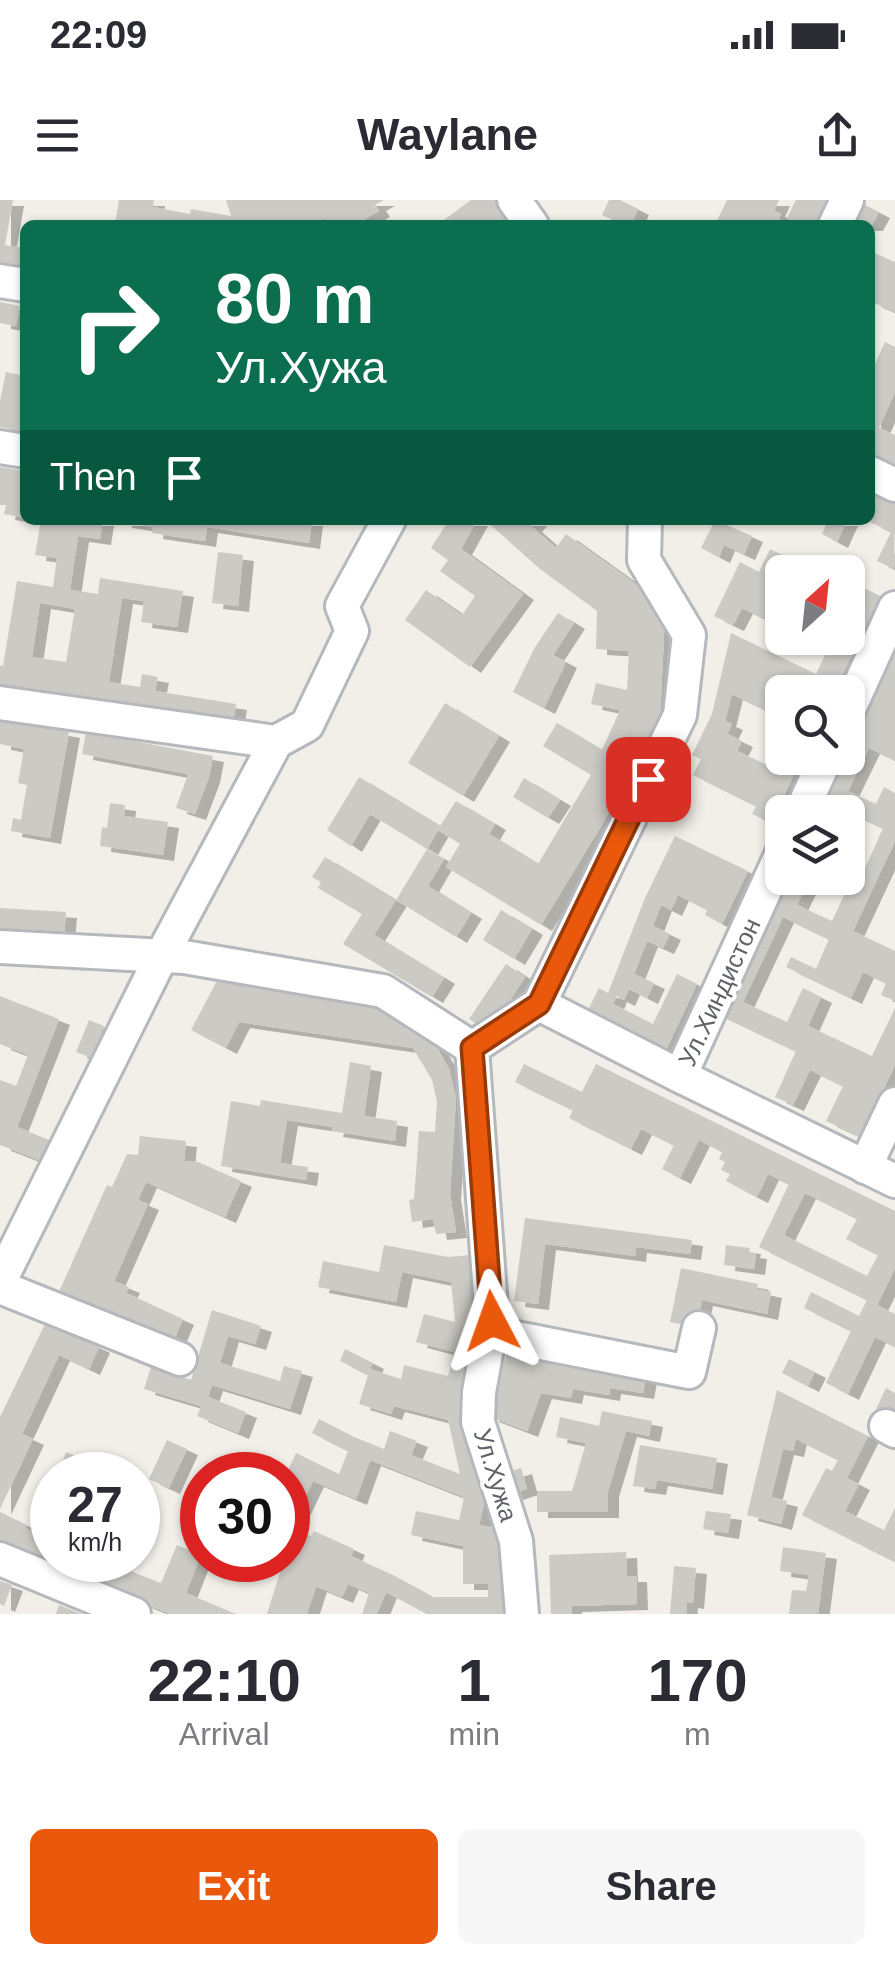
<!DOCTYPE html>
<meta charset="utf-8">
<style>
:root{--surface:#fff;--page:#f7f7f7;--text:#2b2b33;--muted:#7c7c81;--accent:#ea580c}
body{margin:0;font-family:Helvetica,sans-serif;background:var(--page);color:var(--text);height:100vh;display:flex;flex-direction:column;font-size:38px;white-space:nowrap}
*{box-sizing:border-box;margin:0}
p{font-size:32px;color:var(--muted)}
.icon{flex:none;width:55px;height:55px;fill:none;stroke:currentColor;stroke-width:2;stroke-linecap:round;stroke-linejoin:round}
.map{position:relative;height:1414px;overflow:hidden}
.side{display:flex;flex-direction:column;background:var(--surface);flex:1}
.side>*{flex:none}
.guide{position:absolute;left:20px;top:20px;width:855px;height:305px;border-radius:15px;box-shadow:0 2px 8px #0004;background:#0b6e4f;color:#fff;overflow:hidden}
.needle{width:65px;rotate:27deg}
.tools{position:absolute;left:765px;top:355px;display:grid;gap:20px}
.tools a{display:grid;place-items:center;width:100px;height:100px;border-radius:15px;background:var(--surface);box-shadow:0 2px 8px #0004;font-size:50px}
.speed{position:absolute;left:30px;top:1252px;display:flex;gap:20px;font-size:50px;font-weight:700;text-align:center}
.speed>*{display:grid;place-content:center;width:130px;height:130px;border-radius:50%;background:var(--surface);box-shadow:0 2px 8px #0004;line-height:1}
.speed small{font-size:25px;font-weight:400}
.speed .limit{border:15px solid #d22;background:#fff;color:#111}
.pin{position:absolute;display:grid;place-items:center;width:85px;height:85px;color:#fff;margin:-42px;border-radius:20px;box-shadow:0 5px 15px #0006}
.me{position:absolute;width:110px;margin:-55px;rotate:356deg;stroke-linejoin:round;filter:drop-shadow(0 0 8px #0008)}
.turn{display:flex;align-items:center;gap:35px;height:210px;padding:0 30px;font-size:45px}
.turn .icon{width:130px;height:130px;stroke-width:2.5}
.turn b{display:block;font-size:70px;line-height:85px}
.then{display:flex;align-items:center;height:95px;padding:0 30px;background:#0003;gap:20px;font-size:38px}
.eta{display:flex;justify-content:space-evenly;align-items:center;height:170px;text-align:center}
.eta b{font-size:60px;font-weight:600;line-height:70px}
.primary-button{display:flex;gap:20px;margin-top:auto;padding:20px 30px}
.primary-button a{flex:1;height:115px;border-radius:15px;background:var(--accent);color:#fff;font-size:40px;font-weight:600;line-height:115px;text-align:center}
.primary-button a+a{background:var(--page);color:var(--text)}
.status{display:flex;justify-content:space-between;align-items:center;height:70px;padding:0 50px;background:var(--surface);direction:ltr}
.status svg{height:28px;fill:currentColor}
header{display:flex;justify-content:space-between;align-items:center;height:130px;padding:0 30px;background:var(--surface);font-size:45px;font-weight:600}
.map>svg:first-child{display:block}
.building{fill:#cccac5;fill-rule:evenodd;filter:url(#shadow)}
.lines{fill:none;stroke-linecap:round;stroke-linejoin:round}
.minor-casing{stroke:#b5b8bc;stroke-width:38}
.minor{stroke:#fff;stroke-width:32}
.route-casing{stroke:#983908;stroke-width:25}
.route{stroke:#ea580c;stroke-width:18}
.labels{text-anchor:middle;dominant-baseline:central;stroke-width:8;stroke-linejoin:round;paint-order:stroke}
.street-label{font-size:25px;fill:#5f6368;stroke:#fff}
</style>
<div class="status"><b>22:09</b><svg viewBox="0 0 49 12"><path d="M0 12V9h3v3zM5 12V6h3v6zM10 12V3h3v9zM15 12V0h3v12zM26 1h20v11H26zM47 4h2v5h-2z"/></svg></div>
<header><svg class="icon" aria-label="menu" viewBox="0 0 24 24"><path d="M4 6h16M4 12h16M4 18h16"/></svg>Waylane<svg class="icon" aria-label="share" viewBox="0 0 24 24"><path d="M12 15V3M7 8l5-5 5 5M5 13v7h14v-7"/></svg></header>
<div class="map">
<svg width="895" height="1414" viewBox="0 0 895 1414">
<defs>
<filter id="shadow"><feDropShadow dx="11" dy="6" stdDeviation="0" flood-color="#0004"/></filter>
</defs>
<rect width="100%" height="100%" fill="#f1efe8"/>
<g class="building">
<path d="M0,0H13L5,45L25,48V70L0,66Z"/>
<path d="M119,0H154L153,7L190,14L191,9L231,16L226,0H384L375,5L379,11L354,25H328L324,18L309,25L141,23V25H115Z"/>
<path d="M471,0H502L517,20L510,25H443L441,22Z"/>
<path d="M609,0H620L638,9L631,25H608L611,19L602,15Z"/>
<path d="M727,0H779L774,11L781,14L776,25H715Z"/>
<path d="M796,0H826L814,25H802L787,18Z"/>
<path d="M859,2L879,12L872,25H848Z"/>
<path d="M870,51L895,62V112L870,101Z"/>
<path d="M0,102L20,106L16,126L0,123Z"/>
<path d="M885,142L895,147V192L879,228L895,235V268L870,256V175Z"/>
<path d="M6,172L25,176L22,205L25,206V232L0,227V201Z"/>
<path d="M0,267L25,271V318L4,314L6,305H0Z"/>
<path d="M870,287L895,299L894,369L877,361L891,332L870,322Z"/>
<path d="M41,320H103L100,339L78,336L70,390L98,394L100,378L183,391L177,427L141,422L144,401L122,398L109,482L140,487L142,474L158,477L155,491L236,504L232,529L0,492V465L3,466L17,381L53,387L57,358L35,355ZM40,403L75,409L66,462L32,457Z"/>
<path d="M121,320H312L309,343L207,327L205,341L152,333L153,327L121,322Z"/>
<path d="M449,320H477L461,349L523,394L470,467L405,420L426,390L462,415L475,396L440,371L448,360L431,348Z"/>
<path d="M485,320H536L531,326L556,348L566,334L633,382L665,412L660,519L635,570L541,725L446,667L460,644L438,630L427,649L370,614L351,646L327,630L359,577L440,626L456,601L495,624L489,634L538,664L591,575L543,546L557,523L602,550L620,510L591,504L596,483L627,490L629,451L596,449L597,411L540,369Z"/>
<path d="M715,320L752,336L744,354L724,345L719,357L701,348Z"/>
<path d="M828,320H847L837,342L822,334Z"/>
<path d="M770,349L812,369L810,372H782V427L742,408L733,425L714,416L740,362L759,372Z"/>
<path d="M218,352L243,355L238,406L212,403Z"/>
<path d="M848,380L880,396L834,492H782V518L732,494L725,521L732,524L727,534L742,541L737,551L767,565L773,553L798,566L771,623L752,614L756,606L693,575L701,559L692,555L712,514L731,433L816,474L827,451L807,442L809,438H848Z"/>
<path d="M558,413L574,423L553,455L566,462L544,508L513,492L535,447Z"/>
<path d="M895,432V560L869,548L848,591L876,604L884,587L895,593V641L853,731L895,751V801L881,795L886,783L863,772L851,798L786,767L791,757L816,769L829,739L783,717L743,802L787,822L803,788L821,797L808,826L872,856L895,808V865L861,937L826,921L843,886L810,870L793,905L775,897L796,851L716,813L780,678H810L797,705L832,721L858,665L865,668L883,628L842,609L841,612H810L836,558H848V534Z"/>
<path d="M445,503L499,536L463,596L408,563Z"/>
<path d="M0,519L69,532L50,638L11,631L13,618L21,620L27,585L18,583L24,549L0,544Z"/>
<path d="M86,532L213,556L209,577L195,614L176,608L188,574L82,554Z"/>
<path d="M524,578L560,600L548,618L513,597Z"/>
<path d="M110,603L125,605L124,616L168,622L163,655L100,646L102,627L107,628Z"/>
<path d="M675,636L748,671L722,724L705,715L707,710L678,695L671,710L661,705L653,726L670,734L663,748L647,741L634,774L654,783L647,798L629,789L624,800L616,796L613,804L653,824L677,774L697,784L666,850L587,812L599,788L608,793L645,698Z"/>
<path d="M427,649L444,659L428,686L471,713L456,737L396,700L374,735L444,778L432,797L343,744L362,714L318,688L321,682L312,677L325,657L396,700Z"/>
<path d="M0,708L66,712L64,736L0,731Z"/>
<path d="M501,710L532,729L514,759L483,740Z"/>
<path d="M506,764L525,777L489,832L469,819Z"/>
<path d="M219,777L362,798L428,832L449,869L456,898L450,994L456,1032L436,1034L433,1019L412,1022L409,1000L414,999L419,931L435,932L437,902L432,880L413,848L239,822L226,848L191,830Z"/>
<path d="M0,796L59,819L17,927L52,941L44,962L0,945V880L16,886L28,855L0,844Z"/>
<path d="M89,820L104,826L92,858L76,852Z"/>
<path d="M350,862L371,866L364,916L397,921L395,941L332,931L333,927L287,920L280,963L308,967L306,980L221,966L231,901L260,906L261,900L342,913Z"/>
<path d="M524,864L582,892L596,864L895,1011V1068L877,1105L895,1114V1147L875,1137L848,1194L826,1183L851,1131L804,1108L811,1092L859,1116L867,1100L759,1047L789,984L768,974L757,997L739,988L726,981L730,974L721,970L725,962L719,959L722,952L699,940L680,978L662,969L674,945L641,929L631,949L569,918L573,910L515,882ZM805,993L857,1019L846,1039L878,1055L867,1076L784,1035Z"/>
<path d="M140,936L186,941L184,961L198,962L241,981L225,1017L146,982L138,1000L148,1004L114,1081L129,1087L126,1093L183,1119L174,1140L116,1114L114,1119L58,1094L107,985L112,987L127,954L138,955Z"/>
<path d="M525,1018L692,1040L690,1054L636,1047L635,1056L545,1044L538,1104L514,1101Z"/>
<path d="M384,1045L448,1057L471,1055L478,1123L485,1300L479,1325L503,1330V1384H508V1414H427L386,1392L377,1414H362L369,1393L348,1384L342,1397L316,1386L307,1414H267L282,1366L278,1365L279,1360H288L286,1275L296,1253L339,1274L348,1251L312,1233L319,1219L354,1237L384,1249L390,1231L417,1241L411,1255L460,1274L448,1220L394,1206L391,1214L359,1204L368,1175L340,1161L345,1149L373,1163L370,1169L401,1179L404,1165L448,1176L454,1152L416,1142L424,1114L455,1122L451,1082L402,1072L396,1102L318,1087L323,1061L379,1072ZM370,1260L464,1297L459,1320L416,1311L411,1335L463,1346V1384H488V1397H433L393,1375L351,1356L354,1349L314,1331L311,1336L290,1329L313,1281L356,1299Z"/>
<path d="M726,1045L750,1048L749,1052L756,1053L754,1069L724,1065Z"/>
<path d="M681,1068L758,1084L757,1089L771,1092L767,1114L702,1100L696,1127L670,1122Z"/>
<path d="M212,1110L261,1126L255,1144L228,1136L220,1163L280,1181L284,1166L302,1171L290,1209L212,1185L208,1197L246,1212L238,1233L197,1216L201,1206L144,1189L151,1167L191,1180Z"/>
<path d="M46,1122L99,1147L89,1169L59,1155L22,1234L33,1239L0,1309V1217Z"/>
<path d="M507,1153L646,1177L643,1193L610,1188L609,1195L573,1189L571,1198L541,1193L527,1231L488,1216Z"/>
<path d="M789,1159L815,1172L808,1186L782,1173Z"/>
<path d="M886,1188L895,1193V1219L876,1209Z"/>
<path d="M777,1190L868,1236L847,1278L859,1284L845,1311L884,1330L895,1308V1362L802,1315L826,1268L832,1271L838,1260L796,1239L793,1251L783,1249L771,1297L787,1301L781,1324L747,1315Z"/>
<path d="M602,1211L652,1221L649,1236L626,1231L608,1291V1312H537V1291H572L586,1243L556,1237L560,1217L599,1226Z"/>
<path d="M167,1240L187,1249L169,1288L149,1279Z"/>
<path d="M640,1245L717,1258L712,1289L657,1280L655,1289L633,1286Z"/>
<path d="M66,1252L109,1269L110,1266L132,1275H61L58,1274Z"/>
<path d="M521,1268L527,1289L512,1294L505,1273Z"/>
<path d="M706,1311L731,1314L728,1333L703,1329Z"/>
<path d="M0,1312L27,1325L25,1328L52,1339V1360H123L120,1367L161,1383L177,1345L201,1355L186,1393L236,1414H170L14,1350L0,1344Z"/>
<path d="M783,1347L826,1353L818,1414H789L792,1390L806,1391L809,1375L780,1371Z"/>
<path d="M626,1352L627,1376H636L637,1404L571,1406L572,1414H551L549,1355Z"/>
<path d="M674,1366L696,1368L693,1403L687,1402L686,1414H670Z"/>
<path d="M0,1381L12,1385L4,1406L0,1404Z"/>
<path d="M59,1405L82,1414H56Z"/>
</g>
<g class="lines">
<g class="minor-casing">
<g id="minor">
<path d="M514,0L532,25"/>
<path d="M835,25L847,0"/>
<path d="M0,81L25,85"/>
<path d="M0,247L25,251"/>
<path d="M870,273L895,285"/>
<path d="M0,503L276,542"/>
<path d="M848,511L895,408"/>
<path d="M801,612L826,558"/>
<path d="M0,747L184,757L383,791L472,848"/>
<path d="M539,804L680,876L895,981"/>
<path d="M680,876L782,653"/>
<path d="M865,967L895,904"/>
<path d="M0,1081L162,755L276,542L307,525L352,431L342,406L389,320"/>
<path d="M0,1087L180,1159"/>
<path d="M491,1133L689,1172L699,1128"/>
<path d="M886,1226L895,1231"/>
<path d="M0,1359L134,1414"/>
<path d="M522,1414L516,1341L478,1222L479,1192L492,1121L472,848L539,804L680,515L689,435L644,360L645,320"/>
</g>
</g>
<use href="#minor" class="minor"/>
</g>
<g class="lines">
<g class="route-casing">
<path id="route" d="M492,1121L472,848L539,804L648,579"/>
</g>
<use href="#route" class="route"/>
</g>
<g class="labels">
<g class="street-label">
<text transform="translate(719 792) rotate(-65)">Ул.Хиндистон</text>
<text transform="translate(496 1275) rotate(73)">Ул.Хужа</text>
</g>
</g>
</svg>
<div class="tools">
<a><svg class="needle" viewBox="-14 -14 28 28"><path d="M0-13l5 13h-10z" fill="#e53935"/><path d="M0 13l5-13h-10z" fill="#7c7c81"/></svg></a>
<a><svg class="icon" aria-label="search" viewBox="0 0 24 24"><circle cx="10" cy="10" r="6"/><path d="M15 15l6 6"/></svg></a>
<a><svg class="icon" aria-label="layers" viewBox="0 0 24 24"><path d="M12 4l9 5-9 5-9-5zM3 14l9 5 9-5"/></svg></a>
</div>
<div class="speed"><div>27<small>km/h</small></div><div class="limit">30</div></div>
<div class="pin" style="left:648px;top:579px;background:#d93025"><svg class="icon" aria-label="arrive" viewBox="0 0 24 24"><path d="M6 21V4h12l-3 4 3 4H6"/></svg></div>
<svg class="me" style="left:492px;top:1121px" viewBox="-20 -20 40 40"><path d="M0-17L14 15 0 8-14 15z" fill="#ea580c" stroke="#fff" stroke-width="4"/></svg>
<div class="guide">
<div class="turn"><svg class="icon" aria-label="right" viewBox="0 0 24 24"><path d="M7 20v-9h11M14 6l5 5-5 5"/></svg><div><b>80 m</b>Ул.Хужа</div></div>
<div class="then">Then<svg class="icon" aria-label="arrive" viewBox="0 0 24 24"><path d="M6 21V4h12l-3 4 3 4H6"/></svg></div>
</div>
</div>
<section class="side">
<div class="eta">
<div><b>22:10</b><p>Arrival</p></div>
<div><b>1</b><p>min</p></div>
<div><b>170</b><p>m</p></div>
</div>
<div class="primary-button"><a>Exit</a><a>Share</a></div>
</section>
